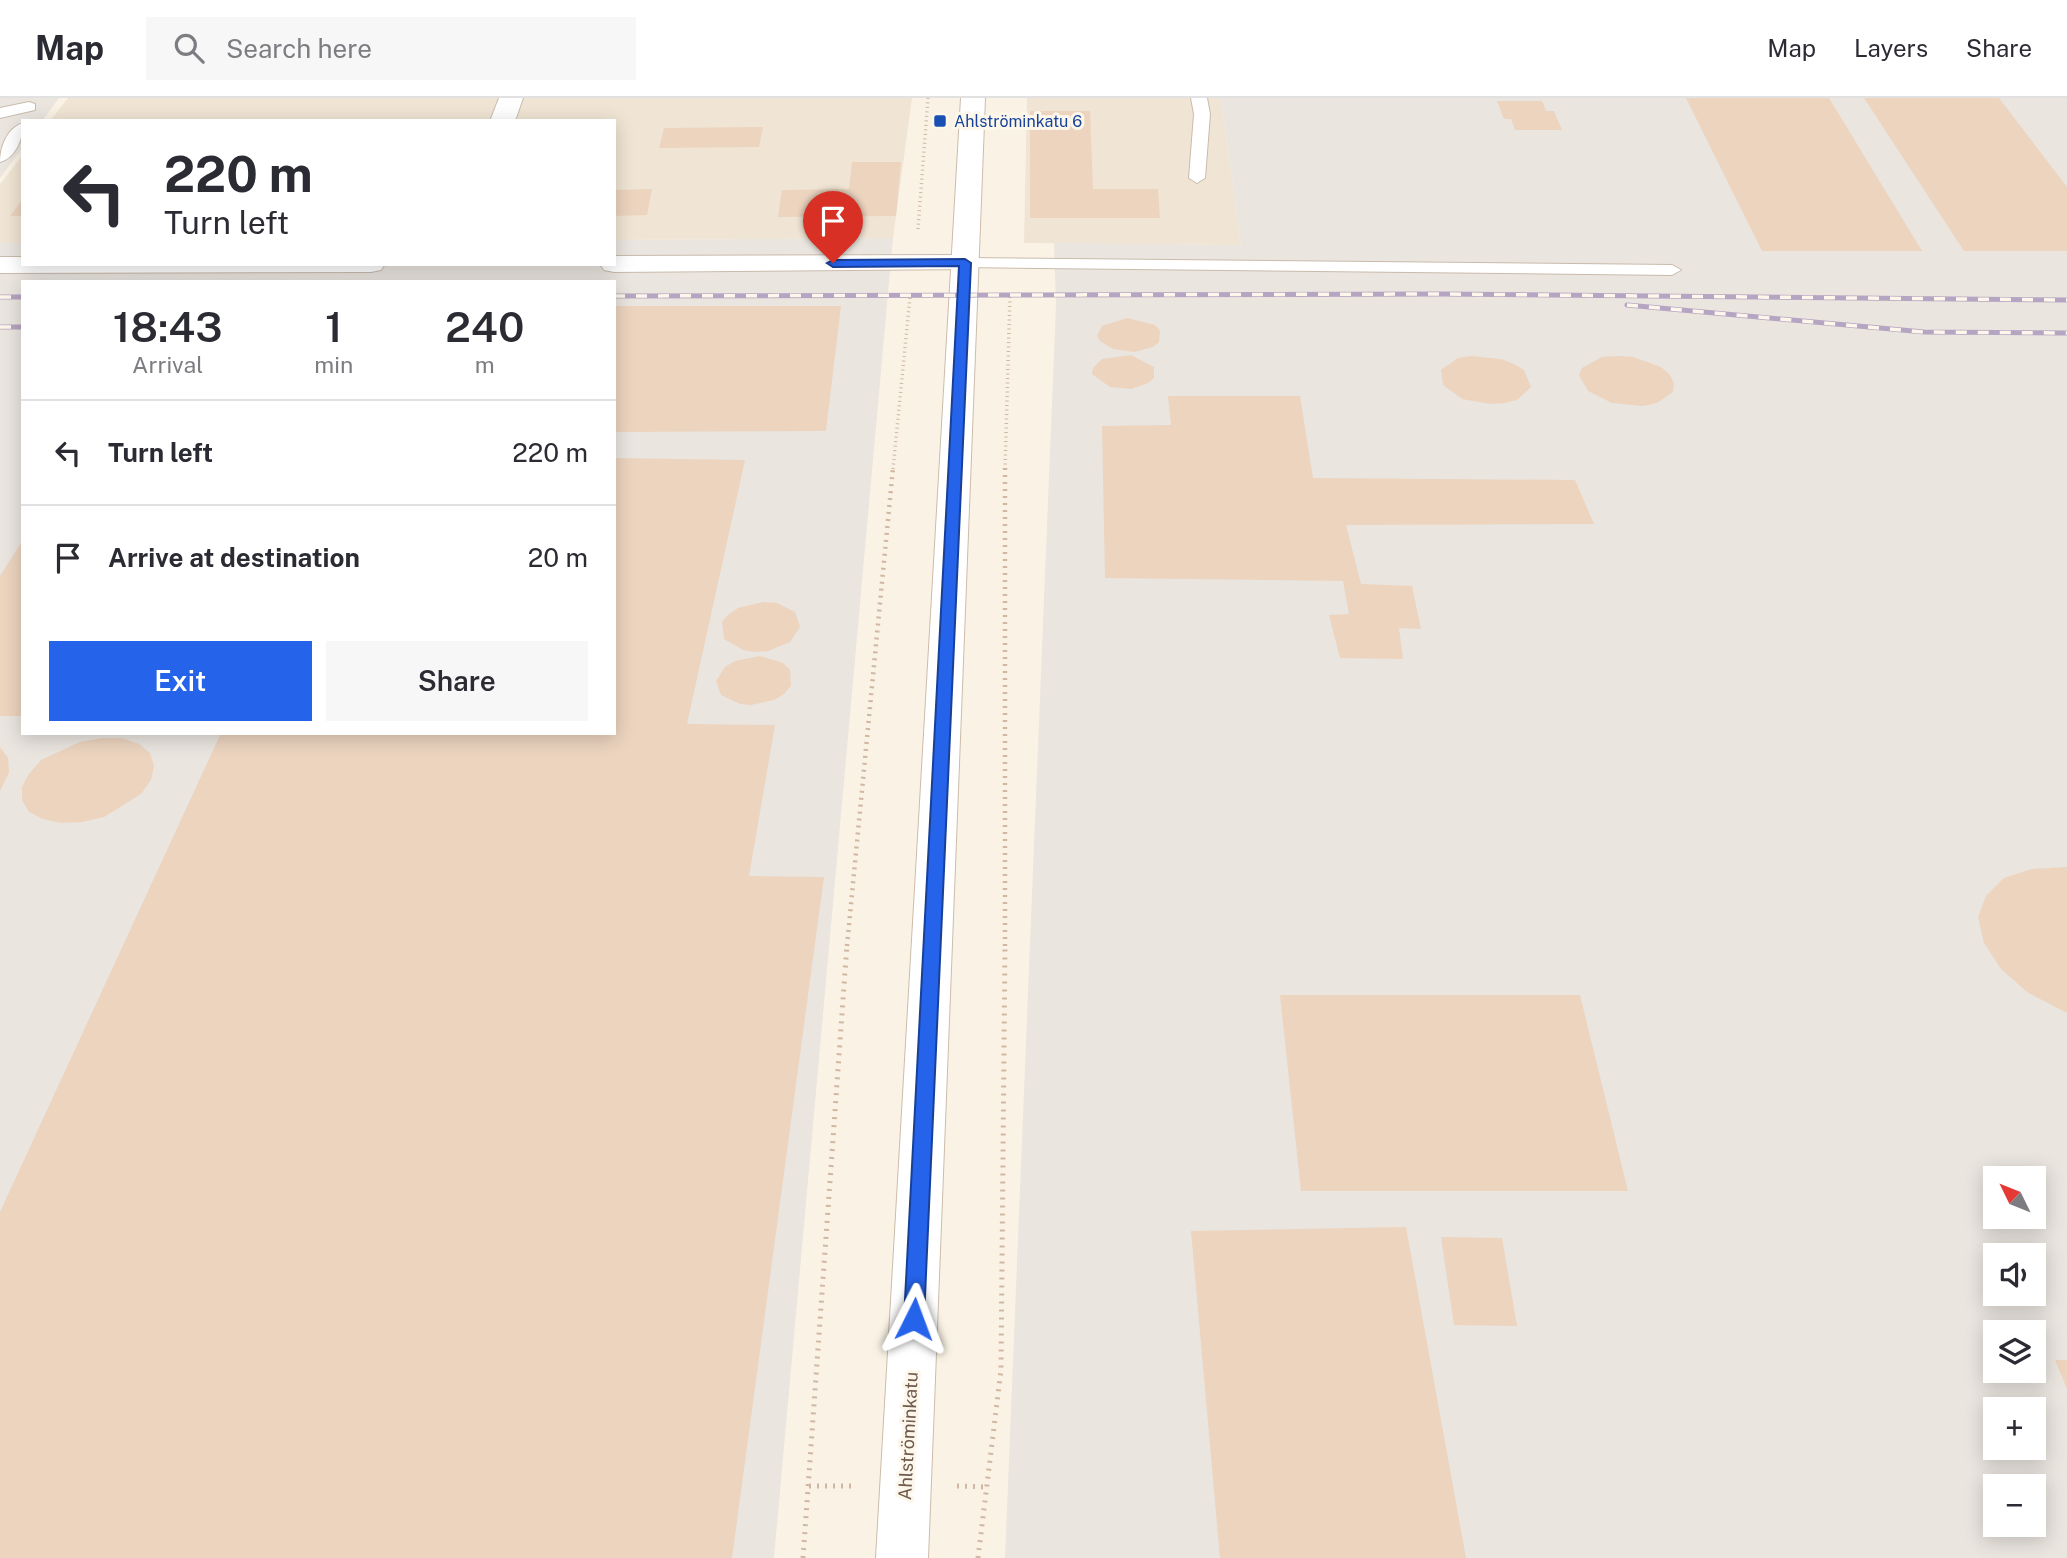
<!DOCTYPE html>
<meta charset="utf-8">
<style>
:root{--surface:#fff;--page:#f7f7f7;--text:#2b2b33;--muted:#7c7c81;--line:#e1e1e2;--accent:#2563eb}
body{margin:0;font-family:"Public Sans",sans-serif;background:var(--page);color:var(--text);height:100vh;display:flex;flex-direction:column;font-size:26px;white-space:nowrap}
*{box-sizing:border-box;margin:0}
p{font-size:23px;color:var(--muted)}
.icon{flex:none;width:38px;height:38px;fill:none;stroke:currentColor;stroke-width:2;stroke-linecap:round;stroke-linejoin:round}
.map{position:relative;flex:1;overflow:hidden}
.details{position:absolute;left:21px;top:182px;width:595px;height:455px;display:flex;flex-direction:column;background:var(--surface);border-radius:0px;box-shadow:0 4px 18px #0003}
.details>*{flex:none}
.hud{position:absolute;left:21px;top:21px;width:595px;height:147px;border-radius:0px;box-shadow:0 4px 18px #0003;background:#fff;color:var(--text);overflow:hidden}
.needle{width:46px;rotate:313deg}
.tools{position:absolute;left:1983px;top:1068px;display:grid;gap:14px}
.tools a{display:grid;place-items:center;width:63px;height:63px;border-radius:0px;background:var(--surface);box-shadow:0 4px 18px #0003;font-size:35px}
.pin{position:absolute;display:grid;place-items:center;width:60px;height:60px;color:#fff;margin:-72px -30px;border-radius:50% 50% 50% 0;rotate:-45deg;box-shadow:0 0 7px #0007}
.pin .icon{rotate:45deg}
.me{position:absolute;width:77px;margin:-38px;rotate:3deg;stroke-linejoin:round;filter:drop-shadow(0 0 5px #0008)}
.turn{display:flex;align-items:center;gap:24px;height:147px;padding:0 28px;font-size:32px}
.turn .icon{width:91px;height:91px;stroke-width:2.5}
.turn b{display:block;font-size:49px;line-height:60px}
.eta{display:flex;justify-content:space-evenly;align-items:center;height:119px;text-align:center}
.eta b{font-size:42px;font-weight:600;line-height:49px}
.primary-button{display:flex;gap:14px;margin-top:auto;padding:14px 28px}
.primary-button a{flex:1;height:80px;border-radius:0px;background:var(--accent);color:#fff;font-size:28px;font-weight:600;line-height:80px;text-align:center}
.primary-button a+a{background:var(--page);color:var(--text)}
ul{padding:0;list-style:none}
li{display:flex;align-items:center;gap:21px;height:105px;padding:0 28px;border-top:2px solid var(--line)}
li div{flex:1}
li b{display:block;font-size:26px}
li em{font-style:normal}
header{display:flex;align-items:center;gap:42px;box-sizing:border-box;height:98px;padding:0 35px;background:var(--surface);border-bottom:2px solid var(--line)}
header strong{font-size:33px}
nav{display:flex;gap:38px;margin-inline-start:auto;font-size:24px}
.search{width:490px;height:63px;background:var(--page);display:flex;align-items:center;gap:18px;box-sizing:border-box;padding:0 24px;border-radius:0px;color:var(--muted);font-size:26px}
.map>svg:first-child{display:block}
.residential{fill:#f0e5d4}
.industrial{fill:#eae5df;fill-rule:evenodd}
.building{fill:#ecd4bf}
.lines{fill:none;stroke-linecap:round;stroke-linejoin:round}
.lane-casing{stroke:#c9bbac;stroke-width:2}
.street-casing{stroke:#c9bbac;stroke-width:2}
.secondary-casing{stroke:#ccbcab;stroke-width:2}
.path-far2{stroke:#d1b7a3;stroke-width:3.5;stroke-dasharray:1 3.5;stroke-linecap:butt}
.path-far1{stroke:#d1b7a3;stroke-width:4.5;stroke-dasharray:2 5;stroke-linecap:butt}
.path{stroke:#d1b7a3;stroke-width:5;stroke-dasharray:2 6;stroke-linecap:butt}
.lane{fill:#fff;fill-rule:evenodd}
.street{fill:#fff;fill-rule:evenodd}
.secondary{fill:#fff;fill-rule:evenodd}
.rail-casing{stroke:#b6a5c2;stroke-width:5}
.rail{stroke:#fdf7eb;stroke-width:3.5;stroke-dasharray:11;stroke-linecap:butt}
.route{fill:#2563eb;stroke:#184099;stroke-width:2}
.transit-dot{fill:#1a4fb4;stroke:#fdf7eb;stroke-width:2.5}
.labels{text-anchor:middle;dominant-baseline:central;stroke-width:6;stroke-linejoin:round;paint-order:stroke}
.far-transit-label{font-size:16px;fill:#164399;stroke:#fdf7eb;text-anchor:start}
.street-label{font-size:18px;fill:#6f5b4d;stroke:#fdf7eb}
</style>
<header>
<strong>Map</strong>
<div class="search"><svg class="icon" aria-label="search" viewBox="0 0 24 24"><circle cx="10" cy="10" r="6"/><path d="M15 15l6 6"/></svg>Search here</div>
<nav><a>Map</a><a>Layers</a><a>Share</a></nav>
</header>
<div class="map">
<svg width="2067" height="1460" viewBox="0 0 2067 1460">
<rect width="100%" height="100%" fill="#faf3e5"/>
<g class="residential">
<path d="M68,0H912L893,140L614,142V23H50Z"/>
<path d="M1027,0H1221L1241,147L1024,145Z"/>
<path d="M23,57V145H0V86Z"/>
</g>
<g class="industrial">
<path d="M0,0H59L42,23H23V49L0,80Z"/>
<path d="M1221,0H2067V1460H1005L1056,206L1054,145L1241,147ZM1995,1080H2034V1118H1995ZM1995,1157H2034V1195H1995ZM1995,1234H2034V1272H1995ZM1995,1311H2034V1349H1995ZM1995,1388H2034V1426H1995Z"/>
<path d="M893,140L774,1460H0V145H23V166H614V142ZM23,184H614V635H23Z"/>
</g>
<g class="building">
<path d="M1686,0H1829L1922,153H1762Z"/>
<path d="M1864,0H1999L2067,89V153H1964Z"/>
<path d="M1497,3H1542L1546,13H1554L1562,32H1515L1511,21H1504Z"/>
<path d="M1030,13H1090L1093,91H1158L1160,120H1030Z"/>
<path d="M763,29L759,49L659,50L664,30Z"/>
<path d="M852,64H901L896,118L778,119L782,92L849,91Z"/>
<path d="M652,91L647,117L614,118V92Z"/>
<path d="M23,101V118H10Z"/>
<path d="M614,208H841L826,333L614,334Z"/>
<path d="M1127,220L1155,227L1160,233L1159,244L1153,249L1134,254L1113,251L1100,243L1097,238L1102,228Z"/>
<path d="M1131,257L1154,269V280L1148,285L1131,291L1110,289L1092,276L1093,270L1102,261Z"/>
<path d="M1471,258L1501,261L1514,266L1524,272L1531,289L1517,302L1504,305L1490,306L1462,301L1443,287L1441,272L1458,260Z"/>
<path d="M1617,258L1633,259L1661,269L1670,277L1674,286L1673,294L1657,305L1643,308L1612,305L1588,293L1579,277L1582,270L1602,259Z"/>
<path d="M1168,298H1300L1313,380L1575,382L1594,426L1346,427L1361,486L1412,488L1421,531L1399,530L1403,561L1340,560L1329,517L1349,516L1343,483L1105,480L1102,328L1171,327Z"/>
<path d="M614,360L745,362L687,626L775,627L749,778L824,779L732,1460H0V1114L221,635H614Z"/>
<path d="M23,442V618H0V478Z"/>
<path d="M763,504L777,505L795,514L800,529L790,544L768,553L755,554L743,552L724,541L722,524L728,517L738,510Z"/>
<path d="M760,558L783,565L790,572L791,588L784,596L774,602L751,607L740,606L721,597L716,583L725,569L735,563Z"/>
<path d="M102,640H122L139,646L150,655L154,668L151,682L141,696L104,719L82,724L61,725L43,721L29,714L22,702V689L29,676L41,662L80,644Z"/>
<path d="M0,649L8,660L9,674L0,693Z"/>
<path d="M2065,769H2067V915L2027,894L2001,871L1984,845L1978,819L1986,798L2004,780L2032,771Z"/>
<path d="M1280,897H1580L1628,1093H1301Z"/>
<path d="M1406,1129L1466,1460H1220L1191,1133Z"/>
<path d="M1441,1139L1502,1140L1517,1228L1454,1227Z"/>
<path d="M2055,1262H2067V1291Z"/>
</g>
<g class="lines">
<g class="lane-casing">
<g id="lane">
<path d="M1191,0H1207L1210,16L1205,80L1197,85L1189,80L1194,16Z"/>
<path d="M29,4L35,6V12L0,20V10Z"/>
<path d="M23,25C23,40 16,60 0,64C0,49 7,30 23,25Z"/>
<path d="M965,160L1672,167L1681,172L1672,177L959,169L956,165L959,161Z"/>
</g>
</g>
<g class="street-casing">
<g id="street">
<path d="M499,0H523L515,23H490Z"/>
<path d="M965,157L975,159L979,165L975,171L614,174L604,172L600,166H614V158Z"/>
<path d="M0,159H23V166H385L381,172L371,174L0,175Z"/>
</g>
</g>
<g class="secondary-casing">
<path id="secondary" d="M961,0H985L928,1460H876Z"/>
</g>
<g class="path-far2">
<path d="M918,131L928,0"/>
<path d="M893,371L910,199"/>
<path d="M1005,371L1010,197"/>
</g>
<g class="path-far1">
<path d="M1005,370V848"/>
<path d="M847,848L893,370"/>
</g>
<g class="path">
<path d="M809,1388H854"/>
<path d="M957,1388L986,1389"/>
<path d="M803,1460L847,846"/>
<path d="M978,1460L1001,1272L1005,846"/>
</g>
<use href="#lane" class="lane"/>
<use href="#street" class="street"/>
<use href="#secondary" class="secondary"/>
<g class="rail-casing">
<g id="rail">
<path d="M614,198L1441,196L2067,202"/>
<path d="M0,199H23"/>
<path d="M1627,207L1924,234L2067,235"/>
<path d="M0,229H23"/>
</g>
</g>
<use href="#rail" class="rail"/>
</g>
<path class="route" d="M965,161L971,165L924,1221L921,1227L914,1230L907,1227L904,1221L959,168L833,169L827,165L833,162Z"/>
<rect class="transit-dot" x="933" y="16" width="14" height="14" rx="3.5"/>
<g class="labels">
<g class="far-transit-label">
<text x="954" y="23">Ahlströminkatu 6</text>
</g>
<g class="street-label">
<text transform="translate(908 1338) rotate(-87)">Ahlströminkatu</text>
</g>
</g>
</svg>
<div class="tools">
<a><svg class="needle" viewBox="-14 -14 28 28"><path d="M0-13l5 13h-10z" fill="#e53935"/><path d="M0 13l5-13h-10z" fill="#7c7c81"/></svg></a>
<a><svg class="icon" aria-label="sound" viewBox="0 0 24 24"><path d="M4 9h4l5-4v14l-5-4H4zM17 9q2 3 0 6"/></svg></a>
<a><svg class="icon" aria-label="layers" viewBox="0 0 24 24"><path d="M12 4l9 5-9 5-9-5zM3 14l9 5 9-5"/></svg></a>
<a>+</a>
<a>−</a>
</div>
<div class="pin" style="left:833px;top:165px;background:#d93025"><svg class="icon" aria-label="arrive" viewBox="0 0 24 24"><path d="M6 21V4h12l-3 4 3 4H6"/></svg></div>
<svg class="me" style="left:914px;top:1221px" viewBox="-20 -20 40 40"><path d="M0-17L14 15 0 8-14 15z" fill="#2563eb" stroke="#fff" stroke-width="4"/></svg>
<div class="hud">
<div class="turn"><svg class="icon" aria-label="left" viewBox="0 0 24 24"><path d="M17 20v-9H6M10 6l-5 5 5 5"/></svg><div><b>220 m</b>Turn left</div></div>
</div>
<section class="details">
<div class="eta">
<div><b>18:43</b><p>Arrival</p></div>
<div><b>1</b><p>min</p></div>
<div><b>240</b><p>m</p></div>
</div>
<ul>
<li><svg class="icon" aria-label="left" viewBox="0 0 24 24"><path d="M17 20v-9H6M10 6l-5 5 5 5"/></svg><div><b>Turn left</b></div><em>220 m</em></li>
<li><svg class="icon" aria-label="arrive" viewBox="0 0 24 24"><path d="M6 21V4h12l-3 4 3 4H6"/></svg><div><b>Arrive at destination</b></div><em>20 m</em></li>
</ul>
<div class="primary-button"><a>Exit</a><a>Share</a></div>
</section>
</div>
